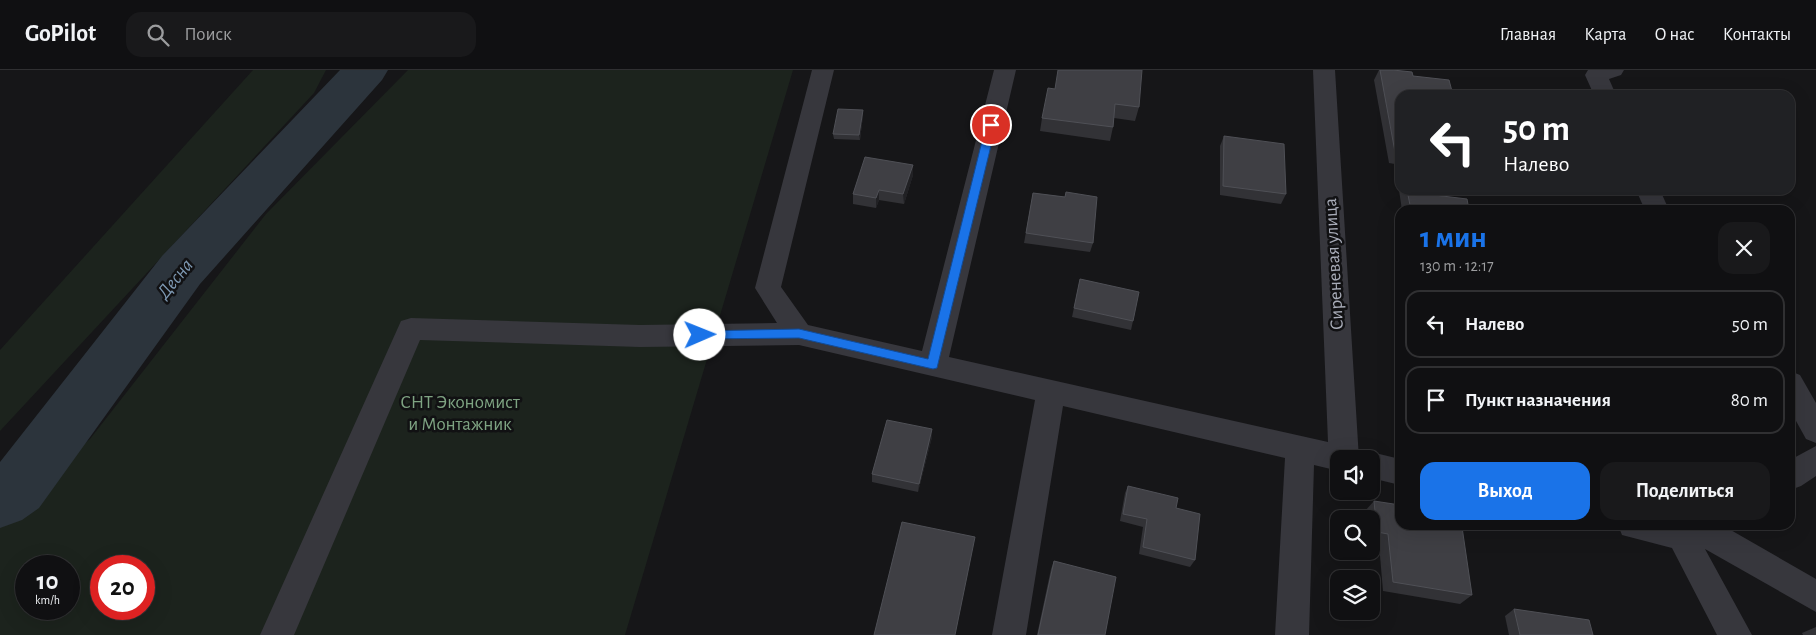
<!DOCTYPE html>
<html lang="ru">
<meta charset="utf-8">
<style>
:root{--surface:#101012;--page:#19191b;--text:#f1f3f6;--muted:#9c9d9f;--line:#303032;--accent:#1a73e8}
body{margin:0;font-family:"Alegreya Sans",sans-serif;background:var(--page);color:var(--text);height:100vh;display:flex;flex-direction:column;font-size:19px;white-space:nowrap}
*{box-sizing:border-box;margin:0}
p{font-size:16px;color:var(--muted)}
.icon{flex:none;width:28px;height:28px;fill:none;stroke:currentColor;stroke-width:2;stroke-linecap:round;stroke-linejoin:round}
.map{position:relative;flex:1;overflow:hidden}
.sheet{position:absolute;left:1395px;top:135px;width:400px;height:325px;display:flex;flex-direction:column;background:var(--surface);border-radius:15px;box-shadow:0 5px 20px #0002,0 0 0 1px var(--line)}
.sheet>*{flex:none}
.banner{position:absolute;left:1395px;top:20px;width:400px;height:105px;border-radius:15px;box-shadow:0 5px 20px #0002,0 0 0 1px var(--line);background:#202124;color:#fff;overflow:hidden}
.fabs{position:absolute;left:1330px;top:380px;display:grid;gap:10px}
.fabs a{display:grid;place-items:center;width:50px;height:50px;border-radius:10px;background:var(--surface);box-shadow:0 5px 20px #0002,0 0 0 1px var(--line);font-size:25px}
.speed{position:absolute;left:15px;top:485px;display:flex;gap:10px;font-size:25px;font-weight:700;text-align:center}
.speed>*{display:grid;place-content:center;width:65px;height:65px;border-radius:50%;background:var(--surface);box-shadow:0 5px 20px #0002,0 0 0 1px var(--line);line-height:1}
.speed small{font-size:12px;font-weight:400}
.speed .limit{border:8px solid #d22;background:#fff;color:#111}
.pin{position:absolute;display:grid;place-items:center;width:42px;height:42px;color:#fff;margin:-21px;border:2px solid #fff;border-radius:50%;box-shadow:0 1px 5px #0007}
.me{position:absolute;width:55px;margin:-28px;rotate:89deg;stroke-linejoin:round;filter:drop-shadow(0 0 4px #0008)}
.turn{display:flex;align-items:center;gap:18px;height:105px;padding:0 25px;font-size:22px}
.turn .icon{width:65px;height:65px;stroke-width:2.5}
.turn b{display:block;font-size:35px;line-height:42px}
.round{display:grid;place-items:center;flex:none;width:52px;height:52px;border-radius:15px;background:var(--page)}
.overview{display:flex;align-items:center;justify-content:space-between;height:85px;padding:0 25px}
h1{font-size:30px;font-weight:700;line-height:38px;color:var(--accent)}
.primary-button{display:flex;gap:10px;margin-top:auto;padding:10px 25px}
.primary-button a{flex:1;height:58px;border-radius:15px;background:var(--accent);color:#fff;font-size:20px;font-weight:700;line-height:58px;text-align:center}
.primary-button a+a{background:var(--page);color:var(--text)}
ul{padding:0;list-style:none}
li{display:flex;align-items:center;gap:15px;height:68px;margin:0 10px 8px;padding:0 15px;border:2px solid var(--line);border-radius:15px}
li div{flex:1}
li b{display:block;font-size:19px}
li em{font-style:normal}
header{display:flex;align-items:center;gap:30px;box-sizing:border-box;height:70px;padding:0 25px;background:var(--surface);border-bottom:1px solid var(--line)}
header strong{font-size:24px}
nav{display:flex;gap:28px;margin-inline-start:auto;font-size:18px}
.search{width:350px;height:45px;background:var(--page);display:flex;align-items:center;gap:12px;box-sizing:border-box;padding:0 18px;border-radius:15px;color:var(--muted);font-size:19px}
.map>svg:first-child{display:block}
.green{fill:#1c231d;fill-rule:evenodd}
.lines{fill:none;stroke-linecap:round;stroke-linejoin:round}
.river{fill:#2c343c;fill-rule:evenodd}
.minor{fill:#37373d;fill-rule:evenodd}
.wall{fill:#323236}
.shaded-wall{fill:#212124}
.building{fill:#3f3f44;stroke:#4f5056}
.route{fill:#1a73e8;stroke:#114b97}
.labels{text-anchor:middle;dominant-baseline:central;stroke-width:5;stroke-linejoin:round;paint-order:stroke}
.street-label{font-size:19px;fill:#a8acb8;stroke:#111113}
.park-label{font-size:19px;fill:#7ea382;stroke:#111113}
.water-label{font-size:20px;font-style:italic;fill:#7e99b3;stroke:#111113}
</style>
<header>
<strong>GoPilot</strong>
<div class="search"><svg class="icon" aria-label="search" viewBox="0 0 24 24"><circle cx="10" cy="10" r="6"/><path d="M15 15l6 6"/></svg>Поиск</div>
<nav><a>Главная</a><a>Карта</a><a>О нас</a><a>Контакты</a></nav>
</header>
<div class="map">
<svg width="1816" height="565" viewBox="0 0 1816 565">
<rect width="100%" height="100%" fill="#161618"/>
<g class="green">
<path d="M253,0H326L314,23L0,361V280Z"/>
<path d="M408,0H793L625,565H0V441L90,369L266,144ZM26,496H69V539H26ZM101,496H144V539H101Z"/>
</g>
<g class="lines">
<path class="river" d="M340,0H388L382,10L200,214L39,438L22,450L0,458V392L162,186Z"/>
<g class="minor">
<path d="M812,0H834L781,217L808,255L922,281L994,0H1016L949,287L1328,372L1313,0H1335L1359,389H1339V401L1314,395L1309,565H1275L1285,388L1063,336L1026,565H992L1035,330L799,275L640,277L420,270L294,565H260L401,251L411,248L640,255L777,253L755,218Z"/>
<path d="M1588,0H1624L1621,5L1609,9L1616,25H1594L1585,5Z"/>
<path d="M1636,120H1660L1669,140H1645Z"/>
<path d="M1790,301L1800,305L1816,333V373L1806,369L1790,340Z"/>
<path d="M1816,376V406L1801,416L1790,420V390Z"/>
<path d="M1371,382L1400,389V415L1371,408V389H1359L1360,386Z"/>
<path d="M1618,455H1722L1816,509V542L1705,479L1752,565H1717L1672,478L1622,465Z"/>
</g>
</g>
<g class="wall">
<path d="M1379,0H1393L1400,25V120H1433L1434,125L1469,140H1402L1395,94L1389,93L1374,10Z"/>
<path d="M1055,19L1139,37L1135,51L1114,48L1113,57L1110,71L1040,61L1042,48Z"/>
<path d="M863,40V45L860,70L834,69L833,64Z"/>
<path d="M1224,66L1286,124L1281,134L1220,125V76Z"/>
<path d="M913,95V105L904,134L879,130L876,138L853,134V124Z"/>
<path d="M1033,123L1065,127L1093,173L1090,182L1024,173Z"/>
<path d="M1080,209L1133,251L1131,260L1072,247Z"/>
<path d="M932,367L918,422L872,412V404Z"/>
<path d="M1128,416L1176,438L1195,490L1190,497L1139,484L1143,457L1120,451L1125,423Z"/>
<path d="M1374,431L1472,525L1460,534L1383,521L1379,474L1371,472V449H1366L1365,441Z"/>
<path d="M1054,491L1105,565H1037L1051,499Z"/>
<path d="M1514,539L1593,565H1509L1505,546Z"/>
<path d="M1816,557V565H1803L1802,563Z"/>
</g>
<g class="shaded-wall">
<path d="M863,40V45L860,70L859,65Z"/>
<path d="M913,95V105L904,134L903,124Z"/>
<path d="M879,120V130L876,138V128Z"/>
<path d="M932,359V367L918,422L919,414Z"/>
</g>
<g class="building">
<path d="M1058,0H1142L1139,37L1115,34L1113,57L1042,48L1048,18L1055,19Z"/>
<path d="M1380,0H1393L1412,2L1413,6L1449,10L1453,25H1400V82H1395Z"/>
<path d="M838,39L863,40L859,65L833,64Z"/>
<path d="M1224,66L1284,74L1286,124L1223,116Z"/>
<path d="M865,87L913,95L903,124L879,120L876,128L853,124Z"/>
<path d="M1407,120H1433L1434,125L1467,129L1469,140H1411Z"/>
<path d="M1066,122L1097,127L1093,173L1026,163L1033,123L1065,127Z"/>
<path d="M1729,136L1734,140H1721Z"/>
<path d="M1080,209L1139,222L1133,251L1074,238Z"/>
<path d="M887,350L932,359L919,414L872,404Z"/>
<path d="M1128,416L1178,428L1176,438L1200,444L1195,490L1143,477L1147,449L1123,444Z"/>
<path d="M1374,431L1400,435V455H1450L1462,457L1472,525L1393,512L1388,464L1377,462Z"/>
<path d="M902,452L975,467L955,565H874Z"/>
<path d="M1054,491L1116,507L1105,565H1038Z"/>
<path d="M1514,539L1589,550L1593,565H1520Z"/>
</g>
<path class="route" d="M991,52L996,55L937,298L933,299L799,268L696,269V262L700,261L799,259L928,289L986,55Z"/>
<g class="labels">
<g class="street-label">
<text transform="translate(1334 194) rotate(-93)">Сиреневая улица</text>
</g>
<g class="park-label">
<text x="460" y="332">СНТ Экономист<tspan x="460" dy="22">и Монтажник</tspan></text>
</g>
<g class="water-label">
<text transform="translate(175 209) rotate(-51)">Десна</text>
</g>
</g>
</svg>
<div class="fabs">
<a><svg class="icon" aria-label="sound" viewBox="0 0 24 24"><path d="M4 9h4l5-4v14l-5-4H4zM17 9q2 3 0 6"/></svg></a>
<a><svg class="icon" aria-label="search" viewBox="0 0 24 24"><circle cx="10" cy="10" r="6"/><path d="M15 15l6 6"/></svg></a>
<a><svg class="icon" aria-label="layers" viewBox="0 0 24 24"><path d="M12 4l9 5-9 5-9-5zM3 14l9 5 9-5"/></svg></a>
</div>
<div class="speed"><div>10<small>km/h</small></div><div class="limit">20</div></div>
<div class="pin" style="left:991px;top:55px;background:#d93025"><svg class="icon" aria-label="arrive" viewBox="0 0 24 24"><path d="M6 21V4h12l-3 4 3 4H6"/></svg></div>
<svg class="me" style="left:700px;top:265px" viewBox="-20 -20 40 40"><circle r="19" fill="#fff"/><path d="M0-13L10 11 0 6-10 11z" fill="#1a73e8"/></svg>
<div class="banner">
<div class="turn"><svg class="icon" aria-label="left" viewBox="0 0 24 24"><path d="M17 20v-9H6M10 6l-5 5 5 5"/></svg><div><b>50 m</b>Налево</div></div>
</div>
<section class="sheet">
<div class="overview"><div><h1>1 мин</h1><p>130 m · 12:17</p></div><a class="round"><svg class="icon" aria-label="close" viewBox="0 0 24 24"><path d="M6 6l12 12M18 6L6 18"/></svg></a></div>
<ul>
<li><svg class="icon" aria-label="left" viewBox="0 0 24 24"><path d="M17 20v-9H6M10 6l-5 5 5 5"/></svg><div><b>Налево</b></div><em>50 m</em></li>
<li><svg class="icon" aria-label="arrive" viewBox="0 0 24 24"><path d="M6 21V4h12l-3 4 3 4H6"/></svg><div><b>Пункт назначения</b></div><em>80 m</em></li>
</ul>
<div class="primary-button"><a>Выход</a><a>Поделиться</a></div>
</section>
</div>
